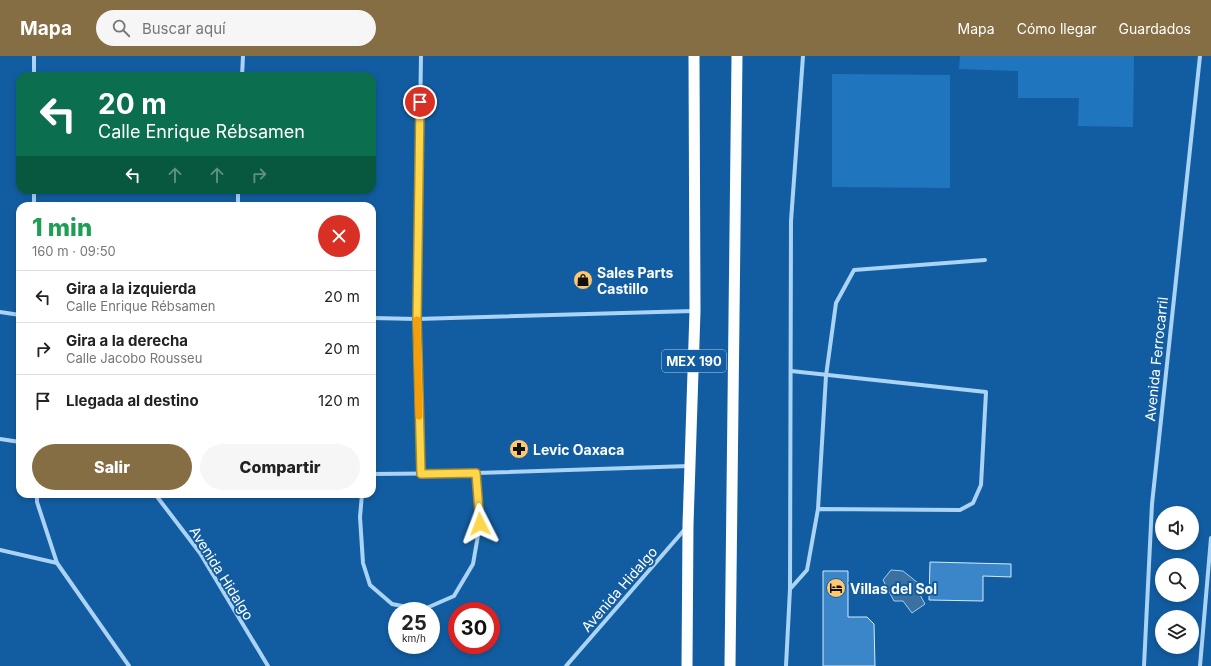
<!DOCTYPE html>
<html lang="es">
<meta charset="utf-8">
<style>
:root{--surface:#fff;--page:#f6f6f6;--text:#222;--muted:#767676;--line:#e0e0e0;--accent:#856d44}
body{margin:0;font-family:Inter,sans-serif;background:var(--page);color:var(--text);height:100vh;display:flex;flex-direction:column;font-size:15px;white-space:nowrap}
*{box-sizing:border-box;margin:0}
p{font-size:13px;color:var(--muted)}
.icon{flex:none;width:22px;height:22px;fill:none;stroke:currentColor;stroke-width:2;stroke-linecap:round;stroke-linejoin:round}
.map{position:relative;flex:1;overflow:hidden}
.details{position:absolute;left:16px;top:146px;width:360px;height:296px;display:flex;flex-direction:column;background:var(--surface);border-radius:12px;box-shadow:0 2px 6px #0003}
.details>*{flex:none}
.banner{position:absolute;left:16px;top:16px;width:360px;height:122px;border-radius:12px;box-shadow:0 2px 6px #0003;background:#0b6e4f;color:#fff;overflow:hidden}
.controls{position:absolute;left:1155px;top:450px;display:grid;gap:8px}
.controls a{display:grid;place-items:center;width:44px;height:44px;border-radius:50%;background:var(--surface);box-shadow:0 2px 6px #0003;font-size:20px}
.speed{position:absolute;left:388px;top:546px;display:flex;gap:8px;font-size:20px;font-weight:700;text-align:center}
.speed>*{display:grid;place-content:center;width:52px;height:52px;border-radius:50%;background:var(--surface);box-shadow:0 2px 6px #0003;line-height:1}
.speed small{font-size:10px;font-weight:400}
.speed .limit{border:6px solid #d22;background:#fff;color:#111}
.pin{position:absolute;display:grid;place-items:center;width:34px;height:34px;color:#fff;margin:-17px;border:2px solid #fff;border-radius:50%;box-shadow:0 1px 4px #0007}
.me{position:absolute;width:44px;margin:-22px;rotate:357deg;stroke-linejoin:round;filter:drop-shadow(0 0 3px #0008)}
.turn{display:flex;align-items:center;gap:14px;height:84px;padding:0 16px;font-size:18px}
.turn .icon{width:52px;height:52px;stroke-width:2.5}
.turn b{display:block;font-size:28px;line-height:34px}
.lanes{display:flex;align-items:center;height:38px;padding:0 16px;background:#0003;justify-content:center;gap:20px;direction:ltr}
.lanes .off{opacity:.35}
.round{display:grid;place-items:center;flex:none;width:42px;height:42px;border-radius:21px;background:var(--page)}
.head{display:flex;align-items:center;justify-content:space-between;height:68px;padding:0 16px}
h1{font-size:24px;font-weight:800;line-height:30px;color:#1e9e55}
.button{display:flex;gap:8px;margin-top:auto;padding:8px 16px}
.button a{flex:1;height:46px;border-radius:24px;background:var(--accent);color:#fff;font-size:16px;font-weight:800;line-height:46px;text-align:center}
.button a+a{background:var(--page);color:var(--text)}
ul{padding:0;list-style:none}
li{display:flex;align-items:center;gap:12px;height:52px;padding:0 16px;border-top:1px solid var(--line)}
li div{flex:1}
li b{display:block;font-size:15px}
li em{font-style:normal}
header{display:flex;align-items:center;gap:24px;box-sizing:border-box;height:56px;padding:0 20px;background:var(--accent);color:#fff}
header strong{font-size:19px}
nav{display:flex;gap:22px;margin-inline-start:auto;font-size:14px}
.search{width:280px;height:36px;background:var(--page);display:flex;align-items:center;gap:10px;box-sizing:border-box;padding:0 14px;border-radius:22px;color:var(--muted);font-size:15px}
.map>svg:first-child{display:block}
.green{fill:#2076be}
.water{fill:#3b70a0;stroke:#9dcff8}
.building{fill:#3b86c8;stroke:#d3ebfe}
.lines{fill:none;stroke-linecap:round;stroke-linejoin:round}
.minor{stroke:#aad3f5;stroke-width:4}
.trunk{stroke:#fcfeff;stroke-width:11}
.route-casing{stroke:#a68a30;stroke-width:10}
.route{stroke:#ffd54a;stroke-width:7}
.slow{stroke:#f59e0b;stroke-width:7}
.labels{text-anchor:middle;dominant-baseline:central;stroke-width:4;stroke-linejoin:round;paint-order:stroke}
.shield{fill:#125da1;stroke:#b8cee3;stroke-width:1}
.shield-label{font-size:13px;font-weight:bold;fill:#fff}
.poi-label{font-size:14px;font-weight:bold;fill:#fff;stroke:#125da1;text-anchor:start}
.street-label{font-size:14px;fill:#fff;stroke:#125da1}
</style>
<header>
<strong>Mapa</strong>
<div class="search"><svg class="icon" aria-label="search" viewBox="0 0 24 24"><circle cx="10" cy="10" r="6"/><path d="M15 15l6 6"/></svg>Buscar aquí</div>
<nav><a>Mapa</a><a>Cómo llegar</a><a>Guardados</a></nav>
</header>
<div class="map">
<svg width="1211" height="610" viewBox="0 0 1211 610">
<rect width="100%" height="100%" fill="#125da1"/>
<g class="green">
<path d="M960,0H1134L1133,71L1078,70L1079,42H1018V15L959,13Z"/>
<path d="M832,18L950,19V132L832,131Z"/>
</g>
<path class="water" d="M891,514L903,515L918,527L919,537L925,548L912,557L903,545H894L883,524Z"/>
<g class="building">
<path d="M930,506L1011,508V521L983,520V545L929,544Z"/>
<path d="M823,515H848V561H867L874,568L875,610H823Z"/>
</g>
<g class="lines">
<g class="minor">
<path d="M34,0V20"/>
<path d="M242,20L243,0"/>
<path d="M34,134V150"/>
<path d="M238,150V134"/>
<path d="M0,256L20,259"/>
<path d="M372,262L417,263L693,255"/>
<path d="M0,383L20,386"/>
<path d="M372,418L476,417L689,410"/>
<path d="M421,418L417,263L421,0"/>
<path d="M37,438V446L57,507L129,610"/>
<path d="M155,438L200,497L268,610"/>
<path d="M362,438L360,461L363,507L370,529L392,548L422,554L454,540L473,508L480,468L476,417"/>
<path d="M818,453L826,320L836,247L854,214L985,204"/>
<path d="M0,494L57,507"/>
<path d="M791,532L807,514L818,453L960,454L973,447L981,429L986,336L791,315"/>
<path d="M566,610L685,473"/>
<path d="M786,610L790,533L791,165L803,0"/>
<path d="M1144,610L1152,448L1200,0"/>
<path d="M1200,610L1211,482"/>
</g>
<g class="trunk">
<path d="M687,610L688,469L695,255L694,0"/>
<path d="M730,610L737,0"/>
</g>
</g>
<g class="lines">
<g class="route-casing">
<path id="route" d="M420,46L417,263L421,418L476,417L480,468"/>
</g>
<use href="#route" class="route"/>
<path class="slow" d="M417,264L419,360"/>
</g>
<defs>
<g id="shop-disc" transform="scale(1)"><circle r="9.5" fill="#ffc86e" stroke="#125da1"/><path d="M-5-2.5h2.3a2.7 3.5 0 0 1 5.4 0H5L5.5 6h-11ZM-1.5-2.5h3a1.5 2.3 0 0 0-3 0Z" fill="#111"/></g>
<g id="pharmacy-disc" transform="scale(1)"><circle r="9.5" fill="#ffc86e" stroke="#125da1"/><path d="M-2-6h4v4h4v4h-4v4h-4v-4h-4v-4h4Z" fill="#111"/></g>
<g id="hotel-disc" transform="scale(1)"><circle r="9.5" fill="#ffc86e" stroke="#125da1"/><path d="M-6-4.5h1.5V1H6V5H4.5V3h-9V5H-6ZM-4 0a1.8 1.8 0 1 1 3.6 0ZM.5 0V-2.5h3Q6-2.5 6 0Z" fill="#111"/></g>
</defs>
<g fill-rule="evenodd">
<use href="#shop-disc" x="583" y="224"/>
<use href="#pharmacy-disc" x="519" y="393"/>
<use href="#hotel-disc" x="836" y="532"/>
</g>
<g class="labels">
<rect class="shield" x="662" y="294" width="64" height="22" rx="3"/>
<g class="shield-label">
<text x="694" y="305">MEX 190</text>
</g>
<g class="poi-label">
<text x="597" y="216">Sales Parts<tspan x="597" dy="16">Castillo</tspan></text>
<text x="533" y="393">Levic Oaxaca</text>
<text x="850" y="532">Villas del Sol</text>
</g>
<g class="street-label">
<text transform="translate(1156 303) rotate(-84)">Avenida Ferrocarril</text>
<text transform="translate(222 517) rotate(58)">Avenida Hidalgo</text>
<text transform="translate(619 533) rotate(-49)">Avenida Hidalgo</text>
</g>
</g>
</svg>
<div class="controls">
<a><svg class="icon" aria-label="sound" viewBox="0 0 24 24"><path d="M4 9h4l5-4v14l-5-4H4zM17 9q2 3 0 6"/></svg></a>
<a><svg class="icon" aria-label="search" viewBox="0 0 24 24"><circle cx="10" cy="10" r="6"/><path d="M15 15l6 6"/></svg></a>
<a><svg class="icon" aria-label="layers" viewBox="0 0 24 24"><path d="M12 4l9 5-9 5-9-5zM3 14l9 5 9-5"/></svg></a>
</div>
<div class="speed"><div>25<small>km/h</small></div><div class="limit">30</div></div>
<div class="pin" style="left:420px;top:46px;background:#d93025"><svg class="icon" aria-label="arrive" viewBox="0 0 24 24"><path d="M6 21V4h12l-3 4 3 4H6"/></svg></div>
<svg class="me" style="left:480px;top:468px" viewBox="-20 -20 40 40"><path d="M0-17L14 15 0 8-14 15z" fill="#ffd54a" stroke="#fff" stroke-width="4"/></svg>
<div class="banner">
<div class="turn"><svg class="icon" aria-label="left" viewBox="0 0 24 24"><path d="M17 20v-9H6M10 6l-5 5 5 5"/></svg><div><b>20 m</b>Calle Enrique Rébsamen</div></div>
<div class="lanes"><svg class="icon" aria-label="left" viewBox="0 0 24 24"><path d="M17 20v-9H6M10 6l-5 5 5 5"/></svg><svg class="icon off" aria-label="ahead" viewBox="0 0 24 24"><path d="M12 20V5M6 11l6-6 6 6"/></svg><svg class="icon off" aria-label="ahead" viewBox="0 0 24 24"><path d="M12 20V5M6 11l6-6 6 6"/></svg><svg class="icon off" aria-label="right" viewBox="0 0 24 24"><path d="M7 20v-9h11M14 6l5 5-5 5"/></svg></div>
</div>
<section class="details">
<div class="head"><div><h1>1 min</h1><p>160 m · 09:50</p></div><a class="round" style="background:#d93025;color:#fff"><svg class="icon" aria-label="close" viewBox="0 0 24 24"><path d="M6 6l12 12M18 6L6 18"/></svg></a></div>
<ul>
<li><svg class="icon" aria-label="left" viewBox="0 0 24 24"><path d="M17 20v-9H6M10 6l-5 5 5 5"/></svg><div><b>Gira a la izquierda</b><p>Calle Enrique Rébsamen</p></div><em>20 m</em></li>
<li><svg class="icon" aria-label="right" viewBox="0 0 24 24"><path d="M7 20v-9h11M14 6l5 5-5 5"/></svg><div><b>Gira a la derecha</b><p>Calle Jacobo Rousseu</p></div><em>20 m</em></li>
<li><svg class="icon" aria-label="arrive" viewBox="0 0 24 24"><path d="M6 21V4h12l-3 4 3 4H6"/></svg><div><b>Llegada al destino</b></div><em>120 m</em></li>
</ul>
<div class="button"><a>Salir</a><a>Compartir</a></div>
</section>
</div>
